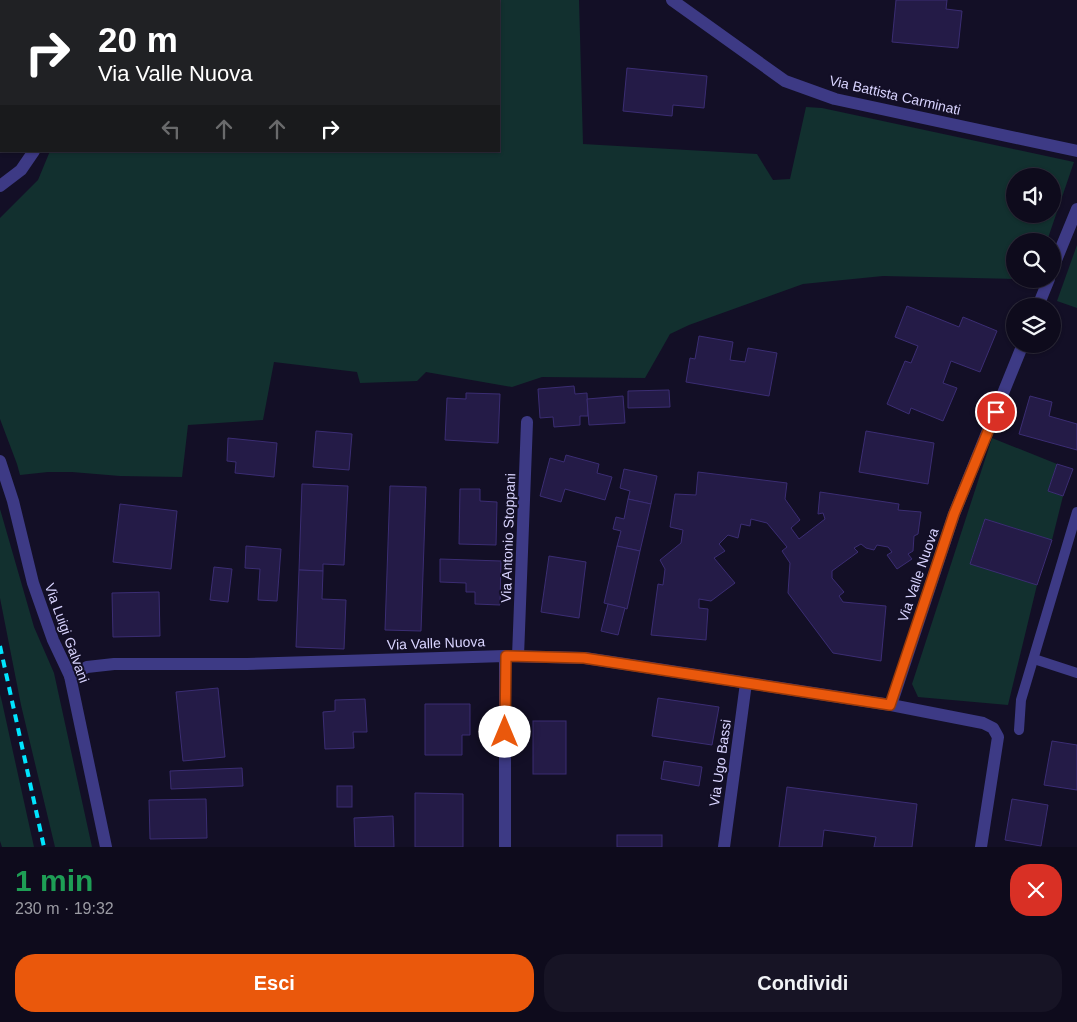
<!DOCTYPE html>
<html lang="it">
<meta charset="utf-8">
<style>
:root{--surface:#0e0b1c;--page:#171425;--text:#f1f3f6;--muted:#9b9ba3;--line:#2e2b3b;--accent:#ea580c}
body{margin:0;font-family:Helvetica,sans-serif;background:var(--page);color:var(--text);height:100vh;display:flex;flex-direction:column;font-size:19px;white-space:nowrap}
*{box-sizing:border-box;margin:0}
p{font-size:16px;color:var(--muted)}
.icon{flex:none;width:28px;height:28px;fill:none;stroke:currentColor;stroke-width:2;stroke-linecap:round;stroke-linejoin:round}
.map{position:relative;height:847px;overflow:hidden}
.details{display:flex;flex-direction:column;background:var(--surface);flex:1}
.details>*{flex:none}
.top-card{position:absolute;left:0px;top:0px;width:500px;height:152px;box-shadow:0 1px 4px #0004,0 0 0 1px var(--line);background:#202124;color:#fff;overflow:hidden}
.controls{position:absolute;left:1006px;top:168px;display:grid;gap:10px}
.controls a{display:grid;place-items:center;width:55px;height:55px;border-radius:50%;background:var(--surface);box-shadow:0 1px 4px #0004,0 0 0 1px var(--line);font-size:25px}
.pin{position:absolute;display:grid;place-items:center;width:42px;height:42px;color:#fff;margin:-21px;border:2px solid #fff;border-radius:50%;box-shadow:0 1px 5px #0007}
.me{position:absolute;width:55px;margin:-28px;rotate:0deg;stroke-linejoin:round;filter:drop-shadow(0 0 4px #0008)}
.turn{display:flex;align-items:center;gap:18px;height:105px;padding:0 15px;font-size:22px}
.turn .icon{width:65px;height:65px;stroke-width:2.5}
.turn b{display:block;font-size:35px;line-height:42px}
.lanes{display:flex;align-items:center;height:48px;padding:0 15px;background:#0003;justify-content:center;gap:25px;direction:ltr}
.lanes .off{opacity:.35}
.round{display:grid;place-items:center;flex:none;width:52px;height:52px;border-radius:20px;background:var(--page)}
.overview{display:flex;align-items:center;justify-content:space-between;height:85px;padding:0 15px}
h1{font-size:30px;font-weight:700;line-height:38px;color:#1e9e55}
.cta{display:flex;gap:10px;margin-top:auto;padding:10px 15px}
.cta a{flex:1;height:58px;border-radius:20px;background:var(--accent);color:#fff;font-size:20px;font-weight:700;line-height:58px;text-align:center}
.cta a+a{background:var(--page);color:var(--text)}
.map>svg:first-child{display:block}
.green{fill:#12302f;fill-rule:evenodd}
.building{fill:#241b47;stroke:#3b2d73}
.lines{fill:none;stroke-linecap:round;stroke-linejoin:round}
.lane{stroke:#3d3a85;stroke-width:10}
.street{stroke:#3d3a85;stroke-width:12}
.rail{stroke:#00e5ff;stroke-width:4;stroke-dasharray:8 6;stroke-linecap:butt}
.route-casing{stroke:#983908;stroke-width:12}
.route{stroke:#ea580c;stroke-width:9}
.labels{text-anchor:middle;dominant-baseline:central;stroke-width:4;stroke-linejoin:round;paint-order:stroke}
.street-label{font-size:14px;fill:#d9d4ff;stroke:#130f26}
</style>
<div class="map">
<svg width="1077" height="847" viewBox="0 0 1077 847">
<rect width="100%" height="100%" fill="#130f26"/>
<g class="green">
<path d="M246,0H579L583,144L757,154L773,180L790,179L806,107L822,108L1074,162L1047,241H1015V279H1021H1020L883,276L803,284L689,325L670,334L645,378L542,377L512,387L426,372L417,381L360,383L357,372L274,362L263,420L188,425L182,477L120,476L72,472H48L20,475L17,464L0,419V218L38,180L50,151H499V1H246ZM1015,176H1052V214H1015Z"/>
<path d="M1077,245V308L1057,301Z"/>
<path d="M992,438L1057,464L1048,491L1063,496L1052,540L985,519L970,563L1037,585L1008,705L918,697L912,684Z"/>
<path d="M0,509L34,627L54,673L92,847H55L21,705L0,598Z"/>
<path d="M0,694L2,702L34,847H2L0,841Z"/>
</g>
<g class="building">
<path d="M39,0H83L39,1Z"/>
<path d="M896,0H947L946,9L962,11L958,48L892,42Z"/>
<path d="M627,68L707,76L704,108L673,105L672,116L623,111Z"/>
<path d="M907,306L959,327L963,317L997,331L980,372L951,361L943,383L957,388L943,421L911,408L909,414L887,404L905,361L911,363L918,346L895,337Z"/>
<path d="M699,336L733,342L730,360L745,362L748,348L777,353L769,396L686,382L690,358L695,359Z"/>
<path d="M574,386L575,394L587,393L588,416H580V425L554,427L553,417L540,418L538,389Z"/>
<path d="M669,390L670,407L628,408V391Z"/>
<path d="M466,393L500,394L498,443L445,440L447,398L466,399Z"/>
<path d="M623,396L625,423L589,425L587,399Z"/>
<path d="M1030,396L1052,402L1049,416L1077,424V450L1019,434Z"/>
<path d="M316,431L352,434L349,470L313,467Z"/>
<path d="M866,431L934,443L928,484L859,472Z"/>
<path d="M228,438L277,443L274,477L235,473L236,462L227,461Z"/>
<path d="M566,455L599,464L597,473L612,477L605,500L565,489L561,502L540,496L550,458L564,462Z"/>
<path d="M1057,464L1073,469L1063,496L1048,491Z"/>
<path d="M624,469L657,476L651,504L628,499L630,491L620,488Z"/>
<path d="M698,472L787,483L785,499L800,520L791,528L799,539L825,519L823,513L818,514L820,492L899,504L898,510L921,512L918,534L914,536L913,551L908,554L912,559L897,569L887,555L892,552L888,547L877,545L874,550L866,548L861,544L854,548L858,552L832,571V578L844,592L839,596L843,602L886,606L881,661L833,653L788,593L790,563L782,551L787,547L767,523L751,519L750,526L741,524L738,538L728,535L719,544L725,551L714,558L735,583L711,601L699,599V608L708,609L706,640L651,635L658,584L663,585L665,569L660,560L681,543L683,530L670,527L675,494L696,495Z"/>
<path d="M302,484L348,486L344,565L323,564V571L299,570Z"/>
<path d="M390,486L426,487L421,631L385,630Z"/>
<path d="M460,489H480V501L497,502L496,545L459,544Z"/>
<path d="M628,499L651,504L640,551L617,546L621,531L613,529L616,517L624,519Z"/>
<path d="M120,504L177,511L171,569L113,562Z"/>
<path d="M985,519L1052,540L1037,585L970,564Z"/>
<path d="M246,546L281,549L277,601L258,600L260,569L245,568Z"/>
<path d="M617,546L640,551L627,609L604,603Z"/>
<path d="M549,556L586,562L579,618L541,612Z"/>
<path d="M440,559L501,561L500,605L475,604V592H466V583L440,582Z"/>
<path d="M214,567L232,569L228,602L210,600Z"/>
<path d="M299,570L323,571L322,599L346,600L344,649L296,647Z"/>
<path d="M159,592L160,636L113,637L112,593Z"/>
<path d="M608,604L625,608L618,635L601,631Z"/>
<path d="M218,688L225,757L183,761L176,692Z"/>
<path d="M658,698L719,707L712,745L652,736Z"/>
<path d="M365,699L367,732H353L354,748L325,749L323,712L335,711V700Z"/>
<path d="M425,704H470V735H462V755H425Z"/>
<rect x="533" y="721" width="33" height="53"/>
<path d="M1052,741L1077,745V790L1044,785Z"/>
<path d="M664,761L702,767L699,786L661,779Z"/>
<path d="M242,768L243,786L171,789L170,771Z"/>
<rect x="337" y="786" width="15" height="21"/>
<path d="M787,787L917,804L912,847H874L876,837L824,830L822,847H779Z"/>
<path d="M415,793L463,794V847H415Z"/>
<path d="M206,799L207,838L150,839L149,800Z"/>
<path d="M1012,799L1048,805L1041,846L1005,840Z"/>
<path d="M393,816L394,847H355L354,818Z"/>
<rect x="617" y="835" width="45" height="12"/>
</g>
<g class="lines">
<g class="lane">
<path d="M1034,659L1077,673"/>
<path d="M1019,730L1021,700L1077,512"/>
</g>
<g class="street">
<path d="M672,0L785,81L835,99L1077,151"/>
<path d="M233,1L234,0"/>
<path d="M0,186L21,170L34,151"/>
<path d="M1052,270L1077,209"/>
<path d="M1038,306L1049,279"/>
<path d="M0,461L13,501L33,583L53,640L70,676L106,847"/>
<path d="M518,656L527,422"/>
<path d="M70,676L87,667L114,664H247L505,656L585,658L638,666L891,705L983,723L993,728L998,737L981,847"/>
<path d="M891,705L954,514L1023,344"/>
<path d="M505,847V656"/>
<path d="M724,847L746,683"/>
</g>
<path class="rail" d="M0,646L44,847"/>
</g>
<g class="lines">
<g class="route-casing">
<path id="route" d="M505,732L506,656L584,658L890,705L954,514L996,412"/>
</g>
<use href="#route" class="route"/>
</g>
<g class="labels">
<g class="street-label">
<text transform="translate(895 95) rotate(13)">Via Battista Carminati</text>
<text transform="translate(508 538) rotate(-88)">Via Antonio Stoppani</text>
<text transform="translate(918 575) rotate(-71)">Via Valle Nuova</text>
<text transform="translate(67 633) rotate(70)">Via Luigi Galvani</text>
<text transform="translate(436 643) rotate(-2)">Via Valle Nuova</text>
<text transform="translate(720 763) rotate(-82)">Via Ugo Bassi</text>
</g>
</g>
</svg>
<div class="controls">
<a><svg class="icon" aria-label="sound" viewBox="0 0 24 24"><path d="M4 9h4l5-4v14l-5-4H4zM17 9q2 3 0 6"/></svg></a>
<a><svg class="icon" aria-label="search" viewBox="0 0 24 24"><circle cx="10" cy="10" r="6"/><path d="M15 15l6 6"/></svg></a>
<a><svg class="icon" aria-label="layers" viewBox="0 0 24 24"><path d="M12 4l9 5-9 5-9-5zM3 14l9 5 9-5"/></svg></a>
</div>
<div class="pin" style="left:996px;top:412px;background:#d93025"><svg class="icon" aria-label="arrive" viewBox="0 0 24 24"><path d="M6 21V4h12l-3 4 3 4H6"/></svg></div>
<svg class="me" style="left:505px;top:732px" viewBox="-20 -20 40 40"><circle r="19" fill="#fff"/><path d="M0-13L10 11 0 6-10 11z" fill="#ea580c"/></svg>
<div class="top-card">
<div class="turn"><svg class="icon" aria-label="right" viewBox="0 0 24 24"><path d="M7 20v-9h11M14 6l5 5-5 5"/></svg><div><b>20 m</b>Via Valle Nuova</div></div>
<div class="lanes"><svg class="icon off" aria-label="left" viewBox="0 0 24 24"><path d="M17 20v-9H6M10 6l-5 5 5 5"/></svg><svg class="icon off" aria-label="ahead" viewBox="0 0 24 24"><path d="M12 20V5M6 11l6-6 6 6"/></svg><svg class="icon off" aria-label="ahead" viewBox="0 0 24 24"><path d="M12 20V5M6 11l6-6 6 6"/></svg><svg class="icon" aria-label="right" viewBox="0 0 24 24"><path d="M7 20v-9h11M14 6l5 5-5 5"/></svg></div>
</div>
</div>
<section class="details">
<div class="overview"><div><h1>1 min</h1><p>230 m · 19:32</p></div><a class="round" style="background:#d93025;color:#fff"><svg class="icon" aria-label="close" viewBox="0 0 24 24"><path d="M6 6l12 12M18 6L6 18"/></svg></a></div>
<div class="cta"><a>Esci</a><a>Condividi</a></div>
</section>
